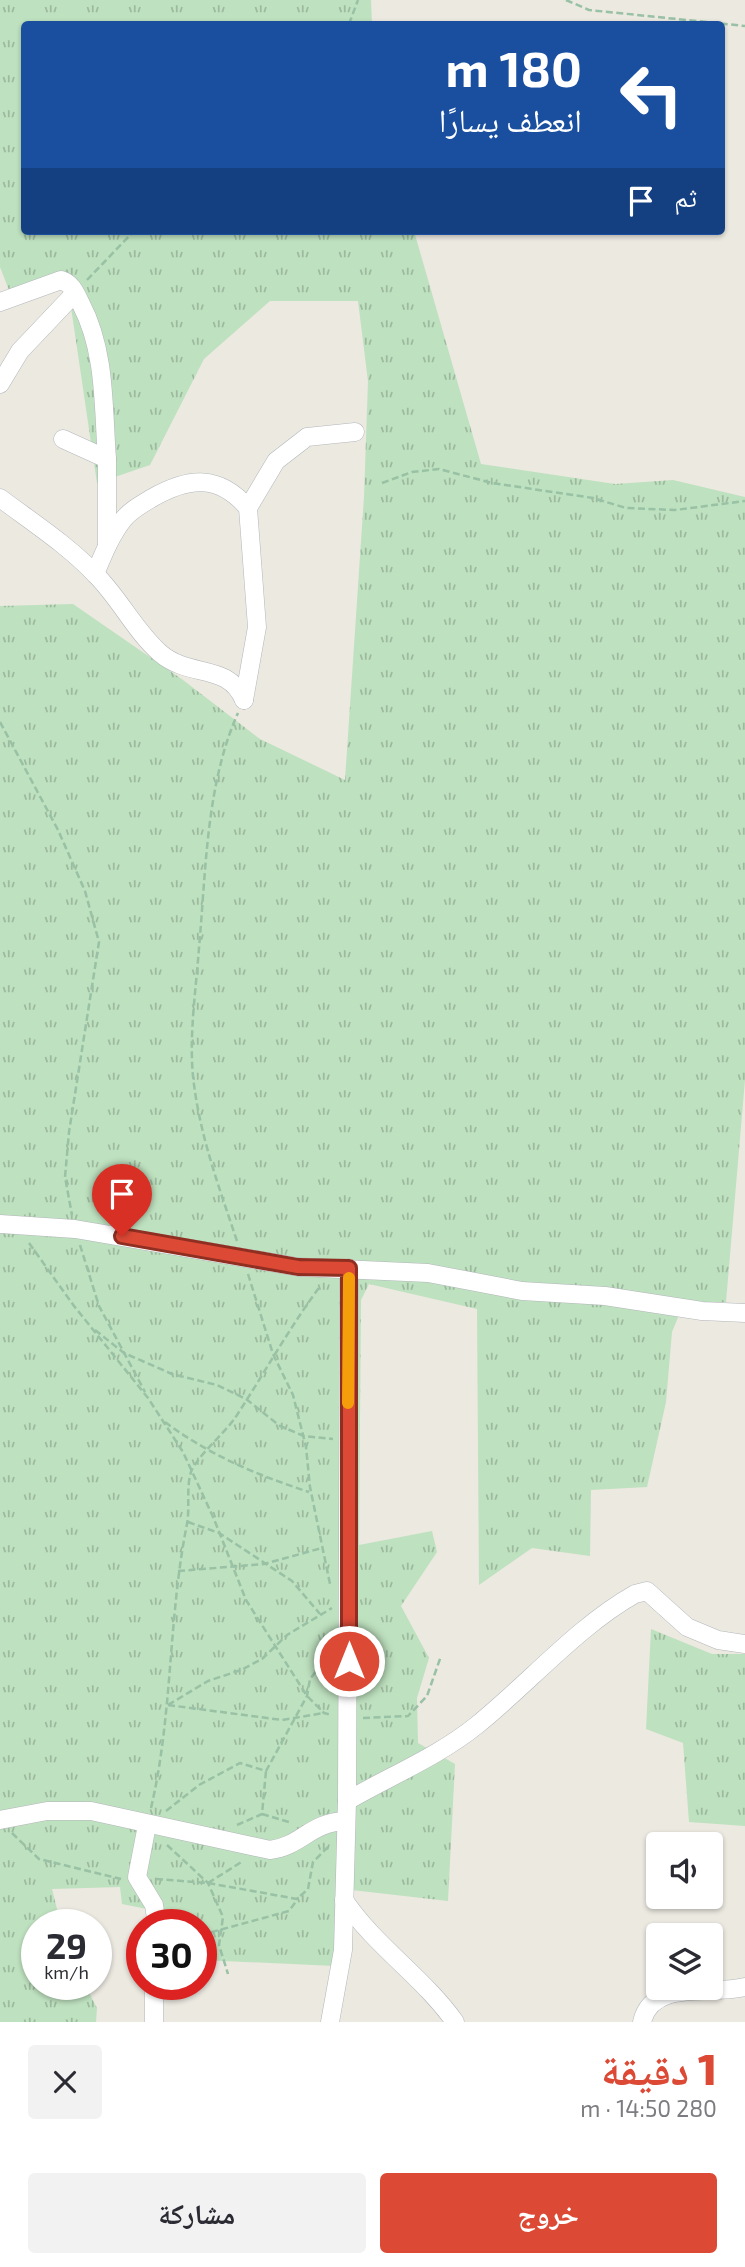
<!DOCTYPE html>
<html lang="ar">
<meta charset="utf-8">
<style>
:root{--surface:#fff;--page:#f2f2f3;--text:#2b2b33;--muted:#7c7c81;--accent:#dc4935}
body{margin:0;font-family:"Exo 2","Noto Naskh Arabic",sans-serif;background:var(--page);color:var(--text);direction:rtl;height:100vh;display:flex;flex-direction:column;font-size:26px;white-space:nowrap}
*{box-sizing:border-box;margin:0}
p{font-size:23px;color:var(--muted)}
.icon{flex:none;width:38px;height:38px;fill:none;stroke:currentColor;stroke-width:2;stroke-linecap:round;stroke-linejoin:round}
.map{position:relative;height:2022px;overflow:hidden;direction:ltr}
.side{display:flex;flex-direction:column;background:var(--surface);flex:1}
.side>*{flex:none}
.top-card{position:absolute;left:21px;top:21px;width:704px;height:214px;border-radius:7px;box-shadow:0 2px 5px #0004;direction:rtl;background:#1a4fa0;color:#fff;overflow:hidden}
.controls{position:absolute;left:646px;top:1832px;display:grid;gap:14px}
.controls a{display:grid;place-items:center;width:77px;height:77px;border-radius:7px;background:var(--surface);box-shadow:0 2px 5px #0004;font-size:35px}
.speed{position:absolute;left:21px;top:1909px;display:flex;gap:14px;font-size:35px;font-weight:700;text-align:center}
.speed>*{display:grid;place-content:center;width:91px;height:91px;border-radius:50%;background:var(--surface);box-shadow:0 2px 5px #0004;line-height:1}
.speed small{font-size:18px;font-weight:400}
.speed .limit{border:10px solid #d22;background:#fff;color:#111}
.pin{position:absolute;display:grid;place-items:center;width:60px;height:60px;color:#fff;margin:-72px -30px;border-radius:50% 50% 50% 0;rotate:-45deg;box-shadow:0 0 7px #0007}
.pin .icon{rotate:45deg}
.me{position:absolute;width:77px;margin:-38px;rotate:0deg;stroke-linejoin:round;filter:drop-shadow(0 0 5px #0008)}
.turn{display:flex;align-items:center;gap:24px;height:147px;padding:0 28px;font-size:32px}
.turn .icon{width:91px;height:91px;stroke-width:2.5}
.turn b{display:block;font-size:49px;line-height:60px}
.then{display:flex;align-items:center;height:66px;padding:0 28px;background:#0003;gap:14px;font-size:26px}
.round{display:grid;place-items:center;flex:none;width:74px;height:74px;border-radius:7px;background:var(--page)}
.head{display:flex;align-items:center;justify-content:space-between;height:119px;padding:0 28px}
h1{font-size:42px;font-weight:800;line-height:52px;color:var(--accent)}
.cta{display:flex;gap:14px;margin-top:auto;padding:14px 28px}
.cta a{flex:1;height:80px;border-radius:7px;background:var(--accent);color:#fff;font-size:28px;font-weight:800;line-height:80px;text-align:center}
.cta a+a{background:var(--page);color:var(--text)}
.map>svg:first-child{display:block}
.grass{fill:url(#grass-tufts)}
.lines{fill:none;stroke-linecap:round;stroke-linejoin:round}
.minor-casing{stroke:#b3b6ba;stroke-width:19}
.path{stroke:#98c1a5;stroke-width:2.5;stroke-dasharray:7 3.5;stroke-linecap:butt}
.minor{stroke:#fff;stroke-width:18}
.route-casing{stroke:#8f2f22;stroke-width:18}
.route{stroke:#dc4935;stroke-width:12}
.slow{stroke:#f59e0b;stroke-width:12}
</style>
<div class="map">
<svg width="745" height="2022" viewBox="0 0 745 2022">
<defs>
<pattern id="grass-tufts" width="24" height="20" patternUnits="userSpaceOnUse" patternTransform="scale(1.75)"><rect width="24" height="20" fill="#bee1bf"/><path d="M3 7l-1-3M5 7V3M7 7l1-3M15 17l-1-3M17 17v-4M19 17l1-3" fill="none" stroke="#9dba9f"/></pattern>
</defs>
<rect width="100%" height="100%" fill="#ebe9e0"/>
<g class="grass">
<path d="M0,0H371L372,24H24V231H414L481,464L615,484L673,480L745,497V1080L726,1302L684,1303L672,1332L666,1402L647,1487L591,1490L590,1556L532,1548L479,1585L477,1309L369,1284L361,1300L359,1545L432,1531L437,1552L401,1606L429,1658L417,1698L418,1743L455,1764L448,1901L343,1889L335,1966L201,1960V1925H147V1909L122,1904L120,1887L52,1889L61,1925H37V1984L85,1985L97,2008L96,2022H0V606L73,604L183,680L260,739L345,780L364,497L368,381L358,301H270L204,359L150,465L97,483L68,287L14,303L0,267Z"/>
<path d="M651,1629L712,1654H745V1826L689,1822L683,1743L646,1729Z"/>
</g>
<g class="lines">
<g class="minor-casing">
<g id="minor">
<path d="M0,302L61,280C72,283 76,294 81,304C106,352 103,406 107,459"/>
<path d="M0,384L20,351L75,293"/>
<path d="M63,439L107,459V544"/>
<path d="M0,498C32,522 69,546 96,575C120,599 135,631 160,653C190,679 228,662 244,700"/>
<path d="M248,508L276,461L307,437L355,432"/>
<path d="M95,574C103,555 110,537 122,521C129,511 142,504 152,498C189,477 219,474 248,508L257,627L244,700"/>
<path d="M0,1224L75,1229L298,1267L428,1273L522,1291L605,1296L702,1311L745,1313"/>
<path d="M347,1801C390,1776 439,1756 477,1725C529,1683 578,1626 635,1594L647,1591L687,1627L718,1640L745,1644"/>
<path d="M0,1820L47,1811H91L270,1850C302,1846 310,1822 346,1821"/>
<path d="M147,1825L137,1877L154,1905L157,1925"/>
<path d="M344,1900C375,1946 423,1977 455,2022"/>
<path d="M154,1984V2022"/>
<path d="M330,2022L343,1950L347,1801L349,1268"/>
<path d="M642,2022C652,1978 713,1996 745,1987"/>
</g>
</g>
<g class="path">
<path d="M566,0L589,10L745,26"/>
<path d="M349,24L358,0"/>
<path d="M87,280L134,231"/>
<path d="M382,483L412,472L439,469L492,483L593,498L626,508L675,510L745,501"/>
<path d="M0,722L58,830L85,891L99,942L69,1132L65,1177L72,1215"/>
<path d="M237,1241C219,1187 199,1134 193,1076C189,1035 196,989 199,948C206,871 206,784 238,713"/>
<path d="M29,1243L74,1306L148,1398L183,1452L214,1519L246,1600L307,1696L324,1713L332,1715"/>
<path d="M80,1245L99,1306L145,1392"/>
<path d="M248,1274L273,1354L293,1395L306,1447L310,1487L330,1584"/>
<path d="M95,1330L124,1353L172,1374L217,1385L246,1399L280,1426L304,1436L333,1439"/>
<path d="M165,1422C209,1455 257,1475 309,1492"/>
<path d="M188,1522L219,1533L292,1581L320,1614"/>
<path d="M178,1571L264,1564L322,1548"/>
<path d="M168,1705L208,1681L241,1670L262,1659L287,1635L332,1608"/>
<path d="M168,1705L282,1720L324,1713"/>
<path d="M363,1718L408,1716L427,1696L441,1656"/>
<path d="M151,1808C173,1714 168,1618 187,1524C190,1508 186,1488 191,1472C197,1456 224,1434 235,1418C264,1374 289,1328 321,1285"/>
<path d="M166,1811L199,1785L240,1763L266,1771L307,1696L310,1679L331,1652"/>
<path d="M262,1814L292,1823"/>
<path d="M237,1825L262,1814L266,1771"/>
<path d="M12,1833L39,1859L121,1879"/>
<path d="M167,1845L208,1883L223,1917L219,1945L228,1974"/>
<path d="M156,1879L208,1883L297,1899L308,1889L313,1862L328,1847"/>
<path d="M208,1883L243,1861"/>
<path d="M201,1935L289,1911L297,1900"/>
</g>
<use href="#minor" class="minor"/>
</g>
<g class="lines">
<g class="route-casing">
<path id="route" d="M122,1236L298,1267L349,1268V1661"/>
</g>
<use href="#route" class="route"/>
<path class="slow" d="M348,1403L349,1278"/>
</g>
</svg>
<div class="controls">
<a><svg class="icon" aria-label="sound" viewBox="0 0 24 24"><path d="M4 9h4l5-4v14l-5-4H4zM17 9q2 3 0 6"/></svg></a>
<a><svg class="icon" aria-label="layers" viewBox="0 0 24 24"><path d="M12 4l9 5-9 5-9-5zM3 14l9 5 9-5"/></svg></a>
</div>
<div class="speed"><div>29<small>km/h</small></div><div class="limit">30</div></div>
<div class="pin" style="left:122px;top:1236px;background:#d93025"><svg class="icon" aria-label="arrive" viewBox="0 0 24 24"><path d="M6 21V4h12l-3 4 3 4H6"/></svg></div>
<svg class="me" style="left:349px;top:1661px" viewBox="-20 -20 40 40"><circle r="17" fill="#dc4935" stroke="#fff" stroke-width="3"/><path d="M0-11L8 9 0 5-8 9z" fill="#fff"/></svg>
<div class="top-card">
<div class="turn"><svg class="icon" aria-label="left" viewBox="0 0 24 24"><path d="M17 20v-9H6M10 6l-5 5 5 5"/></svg><div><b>180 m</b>انعطف يسارًا</div></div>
<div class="then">ثم<svg class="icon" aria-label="arrive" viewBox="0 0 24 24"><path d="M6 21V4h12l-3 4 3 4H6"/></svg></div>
</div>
</div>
<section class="side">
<div class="head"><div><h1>1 دقيقة</h1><p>280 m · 14:50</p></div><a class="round"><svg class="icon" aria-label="close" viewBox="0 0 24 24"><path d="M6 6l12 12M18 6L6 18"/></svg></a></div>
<div class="cta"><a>خروج</a><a>مشاركة</a></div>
</section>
